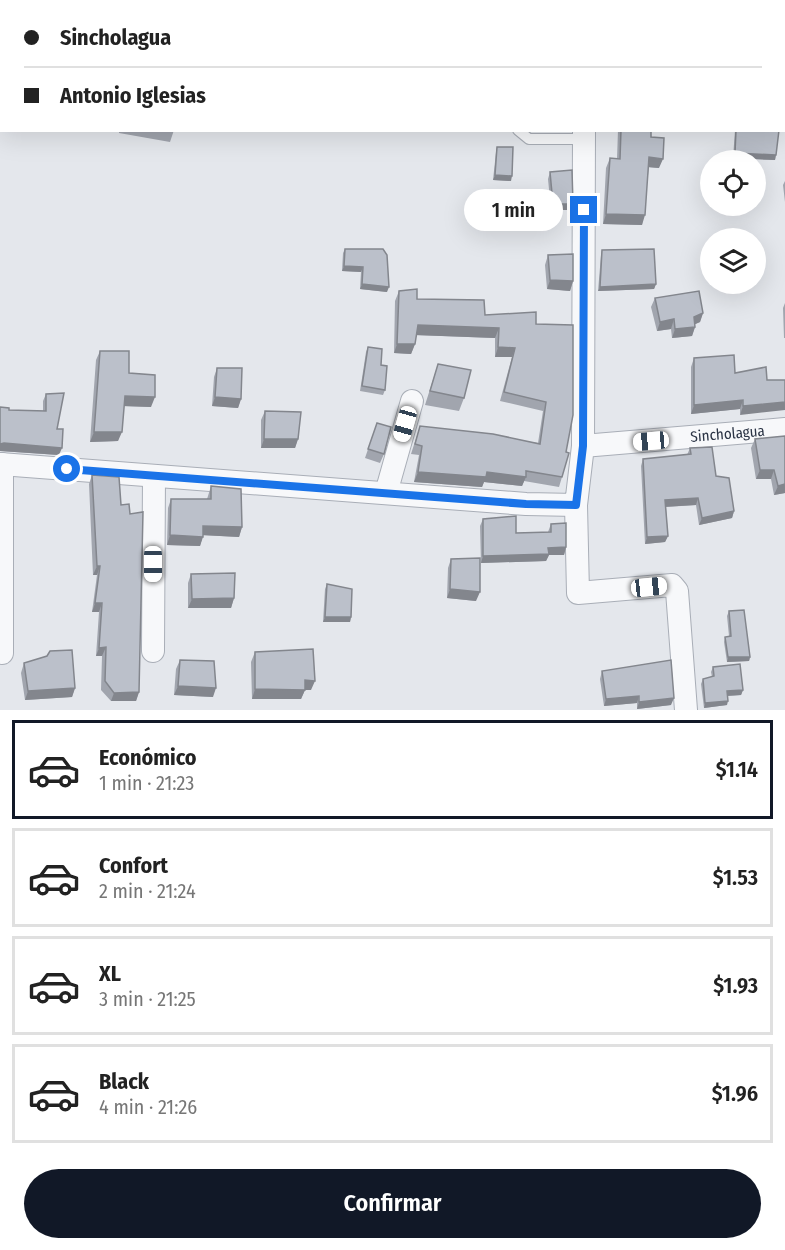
<!DOCTYPE html>
<html lang="es">
<head>
<meta charset="utf-8">
<style>
  :root { --surface:#fff; --page:#f6f6f6; --text:#222; --muted:#767676; --line:#e0e0e0; --accent:#111827 }
  body { margin:0; font-family:"Fira Sans Condensed",sans-serif; background:var(--page); color:var(--text); height:100vh; display:flex; flex-direction:column; font-size:22px; white-space:nowrap }
  * { box-sizing:border-box; margin:0 }
  p { font-size:20px; color:var(--muted) }
  .icon { flex:none; width:33px; height:33px; fill:none; stroke:currentColor; stroke-width:2; stroke-linecap:round; stroke-linejoin:round }
  .map { position:relative; height:710px; overflow:hidden }
  .side { display:flex; flex-direction:column; background:var(--surface); flex:1 }
  .side>* { flex:none }
  .top-card { position:absolute; left:0px; top:0px; width:786px; height:132px; box-shadow:0 6px 24px #0002; display:grid; align-content:center; height:132px; padding:0 24px; background:var(--surface) }
  .buttons { position:absolute; left:700px; top:150px; display:grid; gap:12px }
  .buttons a { display:grid; place-items:center; width:66px; height:66px; border-radius:50%; background:var(--surface); box-shadow:0 6px 24px #0002; font-size:30px }
  .end { position:absolute; width:27px; height:27px; margin:-14px; border:8px solid #1a73e8; background:#fff; box-shadow:0 0 0 3px #fff }
  .from { border-radius:50% }
  .bubble { position:absolute; height:42px; border-radius:21px; background:var(--surface); box-shadow:0 6px 24px #0002; font-size:20px; font-weight:600; line-height:42px; text-align:center }
  .car { position:absolute; width:18px; height:36px; margin:-18px -9px; border-radius:8px; box-shadow:0 0 4px 2px #0007; background:linear-gradient(#fff 24%,#345 0 40%,#fff 0 76%,#345 0 86%,#fff 0) }
  .top-card b { display:flex; align-items:center; gap:21px; height:57px; font-size:22px }
  .top-card b+b { border-top:2px solid var(--line) }
  .top-card i { width:15px; height:15px; background:var(--text) }
  ul { padding:10px 0 0; list-style:none }
  li { display:flex; align-items:center; gap:18px; height:99px; margin:0 12px 9px; padding:0 12px; border:3px solid var(--line); border-radius:0px }
  li div { flex:1 }
  li b { display:block; font-size:22px }
  li em { font-style:normal; font-weight:600 }
  li.active { border-color:var(--accent) }
  li>.icon { width:54px; height:54px; stroke-width:1.5 }
  .primary-button { display:flex; gap:12px; margin-top:auto; padding:12px 24px }
  .primary-button a { flex:1; height:69px; border-radius:36px; background:var(--accent); color:#fff; font-size:24px; font-weight:600; line-height:69px; text-align:center }
  .map>svg:first-child { display:block }
  .lines { fill:none; stroke-linecap:round; stroke-linejoin:round }
  .service-casing { stroke:#a9aeb7; stroke-width:12 }
  .minor-casing { stroke:#a9aeb7; stroke-width:24 }
  .service { stroke:#f7f8fa; stroke-width:10 }
  .minor { stroke:#f7f8fa; stroke-width:22 }
  .wall { fill:#a1a5ae }
  .shaded-wall { fill:#83868d }
  .building { fill:#bbc0ca; stroke:#83868d; stroke-width:1.5 }
  .route { stroke:#1a73e8; stroke-width:8 }
  .labels { text-anchor:middle; stroke-width:6; stroke-linejoin:round; paint-order:stroke }
  .street-label { font-size:15px; fill:#2b3445; stroke:#f4f6f9 }
</style>
</head>
<body>
<div class="map">
<svg width="785" height="710" viewBox="0 0 785 710">
  <rect width="100%" height="100%" fill="#e4e7ec"/>
  <g class="lines">
    <g class="service-casing">
      <path id="service" d="M518,130L529,139H584"/>
    </g>
    <g class="minor-casing">
      <g id="minor">
        <path d="M253,2V0"/>
        <path d="M589,2V0"/>
        <path d="M583,446L584,130"/>
        <path id="s1" d="M0,464L526,504L576,505L583,446L785,429"/>
        <path d="M2,464V653"/>
        <path d="M386,493L412,401"/>
        <path d="M576,505L578,593L672,585L677,591L686,710"/>
        <path d="M153,651L154,476"/>
      </g>
    </g>
    <use href="#service" class="service"/>
    <use href="#minor" class="minor"/>
  </g>
  <path class="wall" d="M119,130H174L170,142L119,133Z
    M618,130H651V137L659,168L649,167L642,225L603,224L606,168L610,158L617,159Z
    M735,130H779L775,160L733,158Z
    M497,147L511,181L493,180L496,152Z
    M550,172L573,204L570,210H551L548,179Z
    M785,181V202L783,185Z
    M345,249L387,292L360,289L361,272L342,271L343,253Z
    M602,250L656,284L654,289L598,291L601,255Z
    M548,255L573,281L570,291L547,289L545,265Z
    M399,291L417,299L485,315L536,324L566,452L562,477L559,487L524,481L522,486L484,482L482,487L414,482L419,455L411,454L420,426L538,443L543,411L500,401L512,357H495V338L416,335L415,344L411,354L394,353L395,301Z
    M655,298L703,313L700,322L695,324V327L692,336L672,338L671,329L657,331L651,307Z
    M785,303V338H784L783,308Z
    M368,347L385,390L383,395L360,391L366,352Z
    M100,351L129,373L151,407L124,406L118,441L90,442L96,360Z
    M694,358L735,373L766,367L740,415V409L691,414V367Z
    M438,364L464,398L459,411L425,405Z
    M217,368L241,399L238,408L212,406L214,377Z
    M46,394L57,429L59,455L0,451V407L9,410L43,411V401Z
    M265,411L298,439L295,448H261V420Z
    M377,423L384,454L380,463L365,458Z
    M785,436V493L774,495L771,479H756L751,448L755,439Z
    M690,448L734,511L732,518L699,525L696,505L666,507L668,536L665,542L645,544L641,466L643,459L687,455Z
    M92,475L121,505L139,692L136,701H111L101,690L102,656H96L99,612H92L97,575H93L89,484Z
    M211,486L242,527L239,537L203,535L200,546L167,545L168,508L171,499H207L208,496Z
    M483,519L516,533L548,532L551,524L566,547L564,555H549L546,561L481,563L480,526Z
    M451,559L476,601L447,598L448,568Z
    M191,574L234,598L231,608H188V583Z
    M327,584L351,617L350,622H323L325,589Z
    M729,611L750,657L749,661L727,662L724,642L725,637L729,636L727,616Z
    M255,652L311,690H305L301,699H252L251,662Z
    M47,656L75,688L72,697L25,700L21,673L24,663Z
    M180,660L213,697L174,695L176,669Z
    M713,667L743,690L741,695L727,696V705L704,708L701,684L703,679L712,677L711,672Z
    M602,671L671,705L637,709V703L604,706L600,679Z"/>
  <path class="shaded-wall" d="M735,153L776,155L775,160L733,158Z
    M649,157L663,159L659,168L646,167Z
    M495,175L512,176L511,181L493,180Z
    M553,204H573L570,210H551Z
    M606,214L645,215L642,225L603,224Z
    M344,266L363,267L361,272L342,271Z
    M550,280L573,281L570,291L547,289Z
    M362,284L389,287L387,292L360,289Z
    M656,284L654,289L598,291L600,287Z
    M703,313L700,322L691,326L694,317Z
    M674,319L671,329L657,331L660,322Z
    M418,325L499,328L495,338L414,335Z
    M695,327L692,336L672,338L675,329Z
    M397,344H415L411,354L394,353Z
    M498,347L515,348L512,357H495Z
    M125,396L155,397L151,407L122,406Z
    M215,397L241,399L238,408L212,406Z
    M743,400L740,409L691,414L694,405Z
    M785,402V410L740,415L743,406Z
    M94,432H122L118,441L90,442Z
    M264,439H298L295,448H261Z
    M4,443L62,448L59,455L0,451V444Z
    M760,470H774L771,479H756Z
    M418,472H487L526,477L522,486L484,482L482,487L414,482Z
    M785,484V493L774,495L778,486Z
    M698,498L696,505L662,507L665,500Z
    M734,511L732,518L699,525L702,518Z
    M203,526L242,527L239,537L200,535Z
    M170,535L203,537L200,546L167,545Z
    M668,536L665,542L645,544L647,537Z
    M566,547L564,555H549L546,561L481,563L483,556L548,548Z
    M97,566H100L97,575H93Z
    M450,589L480,592L476,601L447,598Z
    M234,598L231,608H188L192,599Z
    M95,603H102L99,612H92Z
    M325,617H351L350,622H323Z
    M106,647L102,656H96L99,648Z
    M728,657H750L749,661L727,662Z
    M305,680L315,681L311,690H305L301,699H252L255,689Z
    M178,686L216,688L213,697L174,695Z
    M75,688L72,697L25,700L28,691Z
    M743,690L741,695L725,696L727,691Z
    M139,692L136,701H111L114,693Z
    M639,696L637,703L604,706L606,699Z
    M674,698L671,705L637,709L639,702Z
    M728,701L727,705L704,708L705,703Z"/>
  <path class="building" d="M0,0H63L64,2H2V13H0Z
    M163,0H201V2H171Z
    M296,0H334L333,2H295Z
    M555,0H574V2H555Z
    M612,0H660V2H611Z
    M785,38V100H784Z
    M621,130H651V137L664,138L663,159L649,157L645,215L606,214L610,158L620,159Z
    M736,130H779L776,155L735,153Z
    M497,147H513L512,176L495,175Z
    M572,170L573,204H553L550,172Z
    M345,249H383L387,255L389,287L362,284L363,267L344,266Z
    M654,249L656,284L600,287L602,250Z
    M573,254V281L550,280L548,255Z
    M417,289V299L484,300L485,315L536,312V324L573,325V415L566,452L569,453L562,477L526,471V477L487,472L486,477L418,472L422,446L415,444L420,426L493,434L540,444L546,402L504,392L515,348L498,347L499,328L418,325L415,344H397L399,291Z
    M699,291L703,313L694,317L695,327L675,329L674,319L660,322L655,298Z
    M368,347L382,349L381,365L387,366L385,390L362,386Z
    M100,351H129V373L155,375V397L125,396L122,432H94Z
    M734,355L735,373L766,367L767,380H785V402L743,406V400L694,405V358Z
    M438,364L471,370L464,398L430,391Z
    M217,368H242L241,399L215,397Z
    M64,393L57,429H63L62,448L4,443L0,444V407L9,408V410L46,411V394Z
    M265,411L301,412L298,439H264Z
    M377,423L391,427L384,454L368,449Z
    M785,436V484L778,486L774,470H760L755,439Z
    M712,447L716,476L729,478L734,511L702,518L698,498L665,500L668,536L647,537L643,459L691,454L690,448Z
    M92,475L119,477L121,505L129,504L130,514L143,512L139,692L114,693L105,681L106,647L99,648L102,603H95L100,566H97Z
    M211,486L241,489L242,527L203,526V537L170,535L171,499H211Z
    M516,516V533L551,532V524L566,523V547L548,548L549,554L483,556V519Z
    M480,558V592L450,589L451,559Z
    M235,573L234,598L192,599L191,574Z
    M327,584L352,589L351,617H325Z
    M744,610L750,657H728L725,637L731,636L729,611Z
    M313,649L315,681L305,680V690L255,689V652Z
    M72,650L75,688L28,691L24,663L47,656L50,651Z
    M180,660L214,661L216,688L178,686Z
    M671,660L674,698L639,702V696L606,699L602,671Z
    M740,664L743,690L727,691L728,701L705,703L703,679L714,676L713,667Z"/>
  <g class="lines">
    <path class="route" d="M67,469L526,504L576,505L583,446L584,210"/>
  </g>
  <g class="labels">
    <g class="street-label">
      <text dy="5" stroke="none"><textPath href="#s1" startOffset="782">Sincholagua</textPath></text>
    </g>
  </g>
</svg>
<div class="buttons">
<a><svg class="icon" aria-label="locate" viewBox="0 0 24 24"><circle cx="12" cy="12" r="6"/><path d="M12 2v4M12 18v4M2 12h4M18 12h4"/></svg></a>
<a><svg class="icon" aria-label="layers" viewBox="0 0 24 24"><path d="M12 4l9 5-9 5-9-5zM3 14l9 5 9-5"/></svg></a>
</div>
<i class="end from" style="left:67px;top:469px"></i>
<i class="end" style="left:584px;top:210px"></i>
<div class="bubble" style="left:464px;top:189px;width:99px">1 min</div>
<i class="car" style="left:405px;top:424px;rotate:196deg"></i>
<i class="car" style="left:651px;top:441px;rotate:265deg"></i>
<i class="car" style="left:153px;top:564px;rotate:180deg"></i>
<i class="car" style="left:649px;top:587px;rotate:84deg"></i>
<div class="top-card">
<b><i class="from"></i>Sincholagua</b>
<b><i></i>Antonio Iglesias</b>
</div>
</div>
<section class="side">
<ul>
<li class="active"><svg class="icon" aria-label="car" viewBox="0 0 24 24"><path d="M5 17H2v-5l4-1 3-4h7l3 4 3 1v5h-3M9 17h6M6 11h13"/><circle cx="7" cy="17" r="2"/><circle cx="17" cy="17" r="2"/></svg><div><b>Económico</b><p>1 min · 21:23</p></div><em>$1.14</em></li>
<li><svg class="icon" aria-label="car" viewBox="0 0 24 24"><path d="M5 17H2v-5l4-1 3-4h7l3 4 3 1v5h-3M9 17h6M6 11h13"/><circle cx="7" cy="17" r="2"/><circle cx="17" cy="17" r="2"/></svg><div><b>Confort</b><p>2 min · 21:24</p></div><em>$1.53</em></li>
<li><svg class="icon" aria-label="car" viewBox="0 0 24 24"><path d="M5 17H2v-5l4-1 3-4h7l3 4 3 1v5h-3M9 17h6M6 11h13"/><circle cx="7" cy="17" r="2"/><circle cx="17" cy="17" r="2"/></svg><div><b>XL</b><p>3 min · 21:25</p></div><em>$1.93</em></li>
<li><svg class="icon" aria-label="car" viewBox="0 0 24 24"><path d="M5 17H2v-5l4-1 3-4h7l3 4 3 1v5h-3M9 17h6M6 11h13"/><circle cx="7" cy="17" r="2"/><circle cx="17" cy="17" r="2"/></svg><div><b>Black</b><p>4 min · 21:26</p></div><em>$1.96</em></li>
</ul>
<div class="primary-button"><a>Confirmar</a></div>
</section>
</body>
</html>
